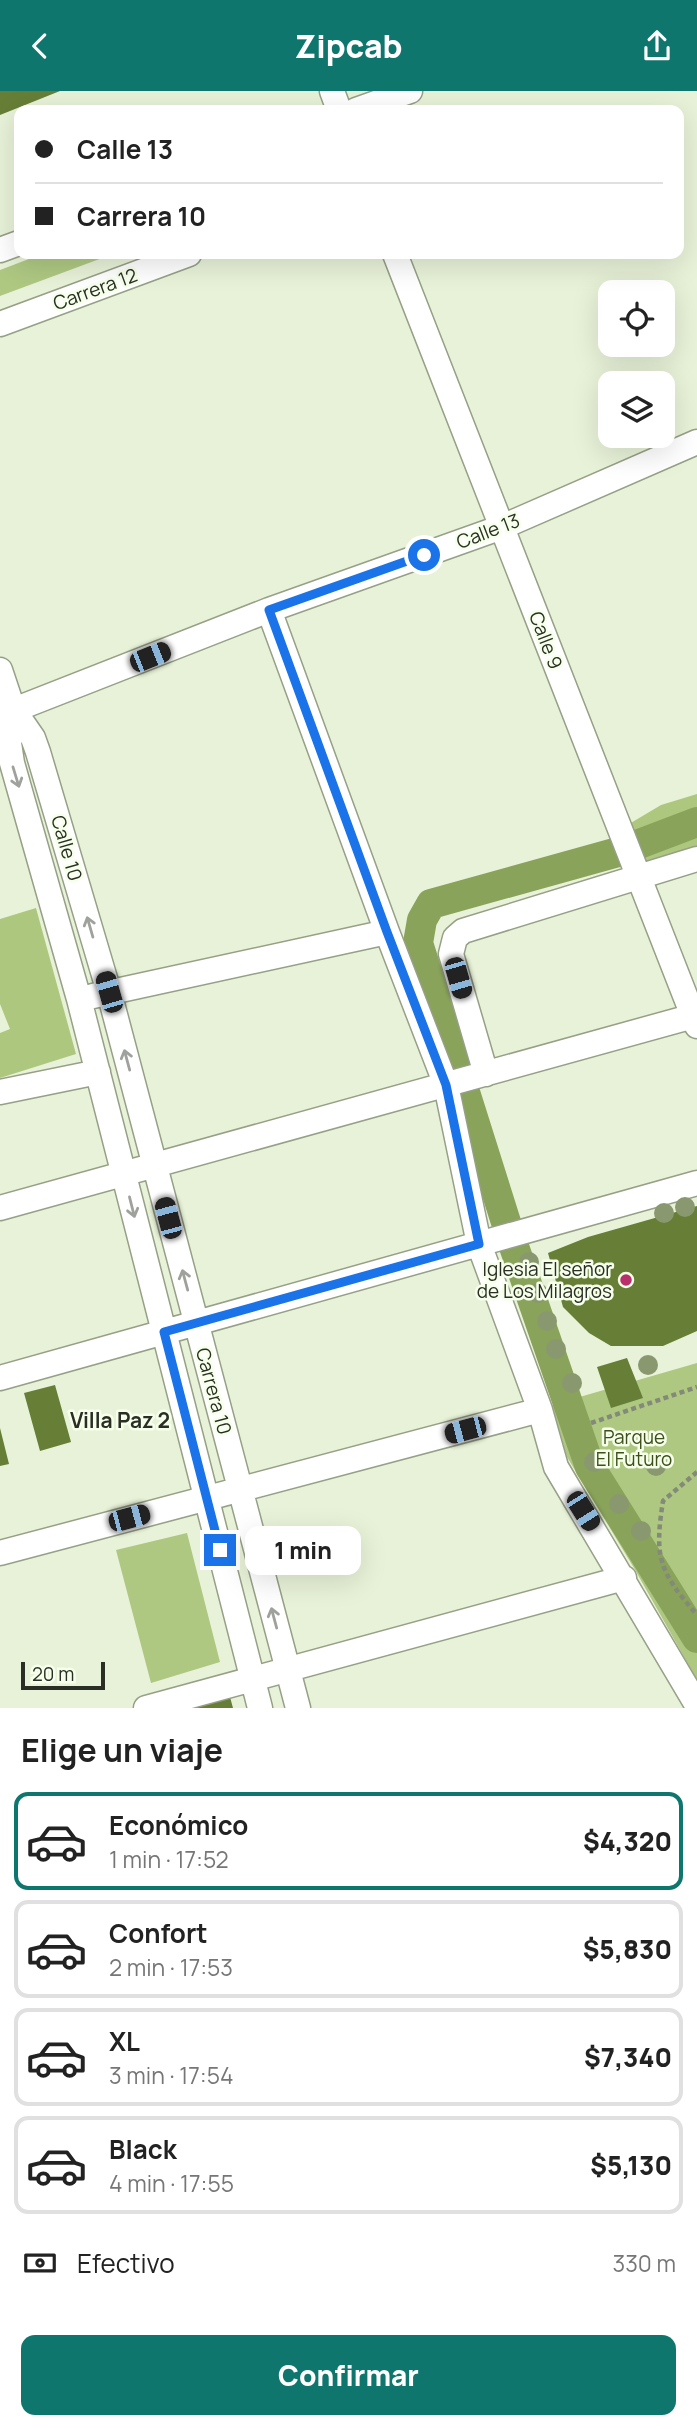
<!DOCTYPE html>
<html lang="es">
<head>
<meta charset="utf-8">
<style>
  :root { --surface:#fff; --page:#f6f6f6; --text:#222; --muted:#767676; --line:#e0e0e0; --accent:#0f766e }
  body { margin:0; font-family:Manrope,sans-serif; background:var(--page); color:var(--text); height:100vh; display:flex; flex-direction:column; font-size:26px; white-space:nowrap }
  * { box-sizing:border-box; margin:0 }
  p { font-size:23px; color:var(--muted) }
  .icon { flex:none; width:38px; height:38px; fill:none; stroke:currentColor; stroke-width:2; stroke-linecap:round; stroke-linejoin:round }
  .map { position:relative; height:1617px; overflow:hidden }
  .sheet { display:flex; flex-direction:column; background:var(--surface); flex:1 }
  .sheet>* { flex:none }
  .banner { position:absolute; left:14px; top:14px; width:670px; height:154px; border-radius:14px; box-shadow:0 7px 28px #0002; display:grid; align-content:center; height:154px; padding:0 21px; background:var(--surface) }
  .tools { position:absolute; left:598px; top:189px; display:grid; gap:14px }
  .tools a { display:grid; place-items:center; width:77px; height:77px; border-radius:14px; background:var(--surface); box-shadow:0 7px 28px #0002; font-size:35px }
  .scale { position:absolute; left:21px; bottom:18px; width:84px; box-sizing:border-box; padding-left:7px; border:4px solid #2a2e24; border-top:0; font-size:19px; line-height:24px; white-space:nowrap; color:#2a2e24; -webkit-text-stroke:5px #f6ffea; paint-order:stroke }
  .end { position:absolute; width:32px; height:32px; margin:-16px; border:9px solid #1a73e8; background:#fff; box-shadow:0 0 0 4px #fff }
  .from { border-radius:50% }
  .bubble { position:absolute; height:49px; border-radius:14px; background:var(--surface); box-shadow:0 7px 28px #0002; font-size:23px; font-weight:800; line-height:49px; text-align:center }
  .car { position:absolute; width:21px; height:42px; margin:-21px -10px; border-radius:9px; box-shadow:0 0 5px 2px #0007; background:linear-gradient(#222 24%,#8ab4d8 0 40%,#222 0 76%,#8ab4d8 0 86%,#222 0) }
  .banner b { display:flex; align-items:center; gap:24px; height:66px; font-size:26px }
  .banner b+b { border-top:2px solid var(--line) }
  .banner i { width:18px; height:18px; background:var(--text) }
  ul { padding:0; list-style:none }
  li { display:flex; align-items:center; gap:21px; height:98px; margin:0 14px 10px; padding:0 7px; border:4px solid var(--line); border-radius:14px }
  li div { flex:1 }
  li b { display:block; font-size:26px }
  li em { font-style:normal; font-weight:800 }
  li.on { border-color:var(--accent) }
  li>.icon { width:63px; height:63px; stroke-width:1.5 }
  h2 { padding:0 21px; font-size:32px; line-height:84px }
  .pay { display:flex; align-items:center; gap:18px; height:77px; padding:0 21px; font-size:26px }
  .pay p { margin-inline-start:auto }
  .action { display:flex; gap:14px; margin-top:auto; padding:14px 21px }
  .action a { flex:1; height:80px; border-radius:14px; background:var(--accent); color:#fff; font-size:28px; font-weight:800; line-height:80px; text-align:center }
  header { display:flex; justify-content:space-between; align-items:center; height:91px; padding:0 21px; background:var(--accent); color:#fff; font-size:32px; font-weight:800 }
  .map>svg:first-child { display:block }
  .green { fill:#aec882 }
  .forest { fill:#adc87e }
  .lines { fill:none; stroke-linecap:round; stroke-linejoin:round }
  .canal { stroke:#89a35a; stroke-width:30 }
  .building { fill:#667e36 }
  .street-casing { stroke:#96a087; stroke-width:27 }
  .path { stroke:#838a78; stroke-width:4.5; stroke-dasharray:5 3.5; stroke-linecap:butt }
  .street { stroke:#fff; stroke-width:24 }
  .tree { fill:#8a9870 }
  .oneway { stroke:#9fa19c }
  .route { stroke:#1a73e8; stroke-width:9 }
  .poi-dot { fill:#b92f6b; stroke:#f6ffea; stroke-width:2.5 }
  .labels { text-anchor:middle; stroke-width:5; stroke-linejoin:round; paint-order:stroke }
  .street-label { font-size:19px; fill:#2a2e24; stroke:#f6ffea }
  .poi-label { font-size:19px; fill:#2a2e24; stroke:#f6ffea; text-anchor:end }
  .park-label { font-size:19px; fill:#3e4f1b; stroke:#f6ffea }
  .neighbourhood-label { font-size:21px; font-weight:bold; fill:#2a2e24; stroke:#f6ffea }
</style>
</head>
<body>
<header><svg class="icon" aria-label="back" viewBox="0 0 24 24"><path d="M15 5l-7 7 7 7"/></svg>Zipcab<svg class="icon" aria-label="share" viewBox="0 0 24 24"><path d="M12 15V3M7 8l5-5 5 5M5 13v7h14v-7"/></svg></header>
<div class="map">
<svg width="697" height="1617" viewBox="0 0 697 1617">
  <rect width="100%" height="100%" fill="#e8f2d8"/>
  <path class="green" d="M42,163H113L0,205V179Z
    M697,1272V1589L634,1477L567,1366L552,1314Z
    M187,1442L220,1571L151,1592L116,1459Z"/>
  <path class="forest" d="M697,703V757L633,775L619,739L661,714Z
    M36,817L76,963L0,987V942L10,938L0,913V828Z"/>
  <g class="lines">
    <path class="canal" d="M697,731L618,761L431,813L422,829L418,852L510,1144L590,1376L697,1547"/>
  </g>
  <path class="building" d="M0,0H60L0,24Z
    M697,1115V1240L663,1255H611L589,1242L563,1216L548,1162L588,1146Z
    M627,1267L643,1307L611,1317L597,1276Z
    M55,1294L71,1351L40,1360L24,1302Z
    M0,1337L9,1373L0,1375Z
    M230,1606L233,1617H192Z"/>
  <g class="lines">
    <g class="street-casing">
      <path id="street" d="M332,0L339,19
        M356,19L410,0
        M0,159L19,152
        M395,163L697,935
        M0,233L189,163
        M269,519L387,841L446,994L479,1153L540,1319L556,1376L697,1614
        M0,579L13,618L33,647L38,661L109,901L298,1617
        M13,618L9,652L12,672L79,908L260,1617
        M1,624L269,519L502,436L697,351
        M93,905L387,841
        M486,983L451,863L455,847L463,840L697,768
        M0,1001L98,981
        M0,1117L697,924
        M0,1287L697,1092
        M0,1462L540,1319
        M146,1617L624,1487"/>
    </g>
    <path class="path" d="M591,1332L697,1296
      M697,1381L663,1410C654,1467 659,1480 697,1524"/>
    <use href="#street" class="street"/>
  </g>
  <g class="tree">
    <circle cx="685" cy="1116" r="10"/>
    <circle cx="664" cy="1122" r="10"/>
    <circle cx="529" cy="1171" r="10"/>
    <circle cx="538" cy="1202" r="10"/>
    <circle cx="547" cy="1230" r="10"/>
    <circle cx="556" cy="1258" r="10"/>
    <circle cx="648" cy="1274" r="10"/>
    <circle cx="572" cy="1292" r="10"/>
    <circle cx="594" cy="1371" r="10"/>
    <circle cx="656" cy="1375" r="10"/>
    <circle cx="619" cy="1413" r="10"/>
    <circle cx="641" cy="1440" r="10"/>
  </g>
  <defs><path id="oneway-shaft" d="M-6 0H5M1.5-3L5.5 0L1.5 3" fill="none" stroke-width="1.6" stroke-linecap="round" stroke-linejoin="round" transform="scale(1.75)"/></defs>
  <g class="oneway">
    <use href="#oneway-shaft" transform="translate(16 686) rotate(73)"/>
    <use href="#oneway-shaft" transform="translate(90 836) rotate(-106)"/>
    <use href="#oneway-shaft" transform="translate(127 969) rotate(-105)"/>
    <use href="#oneway-shaft" transform="translate(132 1116) rotate(76)"/>
    <use href="#oneway-shaft" transform="translate(185 1189) rotate(-105)"/>
    <use href="#oneway-shaft" transform="translate(274 1527) rotate(-105)"/>
  </g>
  <g class="lines">
    <path class="route" d="M220,1459L164,1241L479,1153L446,994L387,841L269,519L424,464"/>
  </g>
  <circle class="poi-dot" cx="626" cy="1189" r="7"/>
  <g class="labels">
    <g class="street-label">
      <text transform="translate(95 198) rotate(-20)" y="7">Carrera 12</text>
      <text transform="translate(488 440) rotate(-21)" y="7">Calle 13</text>
      <text transform="translate(546 549) rotate(69)" y="7">Calle 9</text>
      <text transform="translate(67 757) rotate(74)" y="7">Calle 10</text>
      <text transform="translate(214 1300) rotate(75)" y="7">Carrera 10</text>
    </g>
    <g class="poi-label">
      <text x="612" y="1185">Iglesia El señor<tspan x="612" dy="22">de Los Milagros</tspan></text>
    </g>
    <g class="park-label">
      <text x="634" y="1353">Parque<tspan x="634" dy="22">El Futuro</tspan></text>
    </g>
    <g class="neighbourhood-label">
      <text x="120" y="1337">Villa Paz 2</text>
    </g>
  </g>
</svg>
<div class="tools">
<a><svg class="icon" aria-label="locate" viewBox="0 0 24 24"><circle cx="12" cy="12" r="6"/><path d="M12 2v4M12 18v4M2 12h4M18 12h4"/></svg></a>
<a><svg class="icon" aria-label="layers" viewBox="0 0 24 24"><path d="M12 4l9 5-9 5-9-5zM3 14l9 5 9-5"/></svg></a>
</div>
<div class="scale">20 m</div>
<i class="end from" style="left:424px;top:464px"></i>
<i class="end" style="left:220px;top:1459px"></i>
<div class="bubble" style="left:245px;top:1435px;width:116px">1 min</div>
<i class="car" style="left:150px;top:566px;rotate:68deg"></i>
<i class="car" style="left:458px;top:887px;rotate:164deg"></i>
<i class="car" style="left:109px;top:901px;rotate:344deg"></i>
<i class="car" style="left:168px;top:1127px;rotate:345deg"></i>
<i class="car" style="left:465px;top:1339px;rotate:255deg"></i>
<i class="car" style="left:583px;top:1420px;rotate:148deg"></i>
<i class="car" style="left:129px;top:1427px;rotate:75deg"></i>
<div class="banner">
<b><i class="from"></i>Calle 13</b>
<b><i></i>Carrera 10</b>
</div>
</div>
<section class="sheet">
<h2>Elige un viaje</h2>
<ul>
<li class="on"><svg class="icon" aria-label="car" viewBox="0 0 24 24"><path d="M5 17H2v-5l4-1 3-4h7l3 4 3 1v5h-3M9 17h6M6 11h13"/><circle cx="7" cy="17" r="2"/><circle cx="17" cy="17" r="2"/></svg><div><b>Económico</b><p>1 min · 17:52</p></div><em>$4,320</em></li>
<li><svg class="icon" aria-label="car" viewBox="0 0 24 24"><path d="M5 17H2v-5l4-1 3-4h7l3 4 3 1v5h-3M9 17h6M6 11h13"/><circle cx="7" cy="17" r="2"/><circle cx="17" cy="17" r="2"/></svg><div><b>Confort</b><p>2 min · 17:53</p></div><em>$5,830</em></li>
<li><svg class="icon" aria-label="car" viewBox="0 0 24 24"><path d="M5 17H2v-5l4-1 3-4h7l3 4 3 1v5h-3M9 17h6M6 11h13"/><circle cx="7" cy="17" r="2"/><circle cx="17" cy="17" r="2"/></svg><div><b>XL</b><p>3 min · 17:54</p></div><em>$7,340</em></li>
<li><svg class="icon" aria-label="car" viewBox="0 0 24 24"><path d="M5 17H2v-5l4-1 3-4h7l3 4 3 1v5h-3M9 17h6M6 11h13"/><circle cx="7" cy="17" r="2"/><circle cx="17" cy="17" r="2"/></svg><div><b>Black</b><p>4 min · 17:55</p></div><em>$5,130</em></li>
</ul>
<div class="pay"><svg class="icon" aria-label="cash" viewBox="0 0 24 24"><path d="M3 7h18v10H3z"/><circle cx="12" cy="12" r="2"/></svg>Efectivo<p>330 m</p></div>
<div class="action"><a>Confirmar</a></div>
</section>
</body>
</html>
